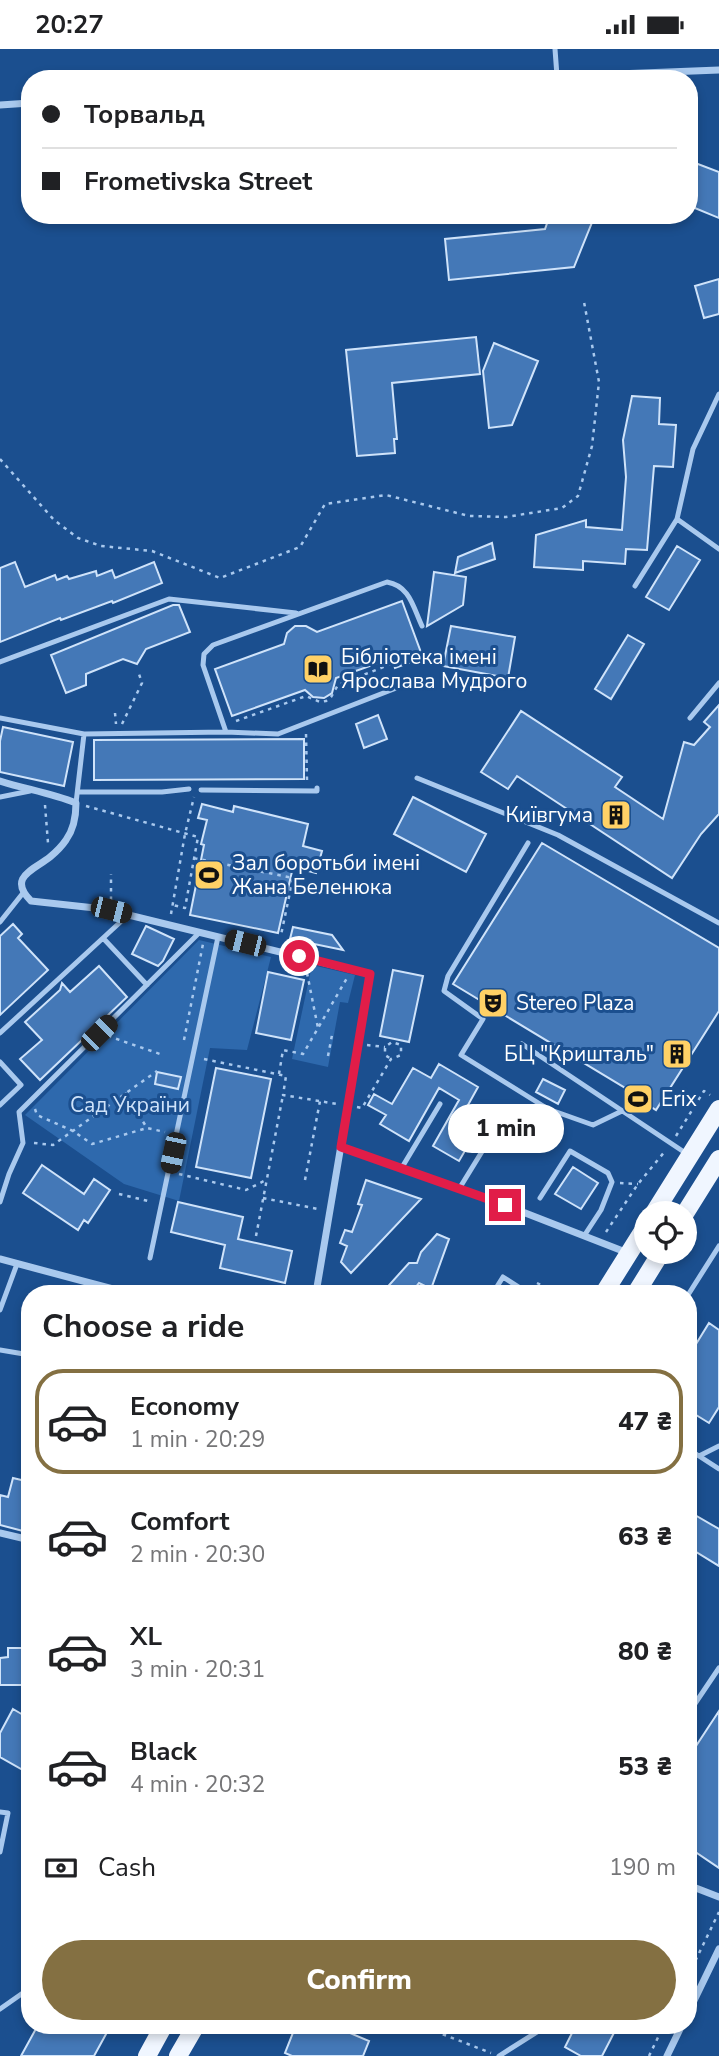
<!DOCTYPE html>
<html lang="en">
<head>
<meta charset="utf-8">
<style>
  :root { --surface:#fff; --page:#f2f2f2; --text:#202124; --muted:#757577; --line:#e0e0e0; --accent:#847042 }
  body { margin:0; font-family:"Nunito Sans",sans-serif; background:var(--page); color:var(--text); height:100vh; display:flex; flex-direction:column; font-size:26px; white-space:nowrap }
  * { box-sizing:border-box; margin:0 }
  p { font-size:23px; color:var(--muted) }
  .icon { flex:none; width:38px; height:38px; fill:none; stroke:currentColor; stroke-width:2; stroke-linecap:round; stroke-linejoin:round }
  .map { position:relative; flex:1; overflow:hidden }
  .sheet { position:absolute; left:21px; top:1236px; width:676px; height:749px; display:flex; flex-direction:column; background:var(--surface); border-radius:28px; box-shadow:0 4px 10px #0003 }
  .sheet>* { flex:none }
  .guide { position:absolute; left:21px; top:21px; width:677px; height:154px; border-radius:28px; box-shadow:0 4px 10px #0003; display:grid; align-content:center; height:154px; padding:0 21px; background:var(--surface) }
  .tools { position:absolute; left:634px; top:1152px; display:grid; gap:14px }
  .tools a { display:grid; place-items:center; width:63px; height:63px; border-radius:50%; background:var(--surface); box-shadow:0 4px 10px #0003; font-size:35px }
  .end { position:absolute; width:32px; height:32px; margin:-16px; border:9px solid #e11d48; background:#fff; box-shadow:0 0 0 4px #fff }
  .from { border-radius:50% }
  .bubble { position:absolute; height:49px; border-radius:24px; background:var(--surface); box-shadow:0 4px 10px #0003; font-size:23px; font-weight:800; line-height:49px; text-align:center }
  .car { position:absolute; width:21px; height:42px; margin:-21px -10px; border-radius:9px; box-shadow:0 0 5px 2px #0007; background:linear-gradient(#222 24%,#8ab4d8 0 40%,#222 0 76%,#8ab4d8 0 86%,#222 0) }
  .guide b { display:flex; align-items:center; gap:24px; height:66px; font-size:26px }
  .guide b+b { border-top:2px solid var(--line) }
  .guide i { width:18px; height:18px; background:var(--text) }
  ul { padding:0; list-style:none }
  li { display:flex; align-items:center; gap:21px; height:105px; margin:0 14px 10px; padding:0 7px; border:4px solid transparent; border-radius:28px }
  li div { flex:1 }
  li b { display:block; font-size:26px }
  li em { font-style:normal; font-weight:800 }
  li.on { border-color:var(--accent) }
  li>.icon { width:63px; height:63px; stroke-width:1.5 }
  h2 { padding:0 21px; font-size:32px; line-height:84px }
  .pay { display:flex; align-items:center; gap:18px; height:77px; padding:0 21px; font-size:26px }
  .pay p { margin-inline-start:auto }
  .cta { display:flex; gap:14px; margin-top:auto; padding:14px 21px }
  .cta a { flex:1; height:80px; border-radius:42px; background:var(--accent); color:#fff; font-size:28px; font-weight:800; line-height:80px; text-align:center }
  .status { display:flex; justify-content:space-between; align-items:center; height:49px; padding:0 35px; background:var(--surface); direction:ltr }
  .status svg { height:19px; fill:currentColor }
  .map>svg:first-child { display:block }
  .green { fill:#2e69ad }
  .building { fill:#4478b7; stroke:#cfe3fa; stroke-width:2 }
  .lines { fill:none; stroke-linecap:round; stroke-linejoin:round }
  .path { stroke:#a9c9ee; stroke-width:2.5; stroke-dasharray:3.5 5; stroke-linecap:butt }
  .service { stroke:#a9c9ee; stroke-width:5 }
  .minor { stroke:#a9c9ee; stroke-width:7 }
  .primary { stroke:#f0f6ff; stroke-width:18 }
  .route { stroke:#e11d48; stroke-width:9 }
  .labels { text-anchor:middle; stroke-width:6; stroke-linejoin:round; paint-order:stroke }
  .poi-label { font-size:21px; fill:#fff; stroke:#1b4f8f; text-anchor:start }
  .park-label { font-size:21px; fill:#cfe3fa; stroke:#1b4f8f }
</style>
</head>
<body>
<div class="status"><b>20:27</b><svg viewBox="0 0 49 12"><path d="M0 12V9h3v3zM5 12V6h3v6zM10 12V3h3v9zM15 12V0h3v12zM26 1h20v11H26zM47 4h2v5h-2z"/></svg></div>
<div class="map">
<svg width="719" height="2007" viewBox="0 0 719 2007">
  <rect width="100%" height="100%" fill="#1b4f8f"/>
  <path class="green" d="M199,891L271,908L247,1001L210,999L179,1152L124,1135L25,1066Z
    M312,916L355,926L348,954L340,953L328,1018L292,1010Z"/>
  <path class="building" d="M690,112L719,123V169L690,157Z
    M550,166H595L574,218L449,231L445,190L545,180Z
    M719,230V265L704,269L695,237Z
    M476,288L480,325L392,334L397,390H394L395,404L357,407L346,301Z
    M494,294L538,312L512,376L489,379L483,322Z
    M632,347L660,349L659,375L676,376L673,418L654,417L647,501L626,500L625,515L583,512V521L534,518L536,486L586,471V478L622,481L626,428L623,391Z
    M492,494L495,510L455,524L458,508Z
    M677,497L700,511L669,561L646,548Z
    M15,513L25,538L55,526L57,531L67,527L69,530L96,522L97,527L112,521L115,529L154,513L162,534L113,554L112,552L61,571L60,569L0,593V519Z
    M434,523L466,528L463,556L427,577Z
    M402,552L423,609L395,619L392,609L336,629L332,644L324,649L313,648L305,641L232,667L215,620L284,595L287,584L295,577H306L317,583Z
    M173,556H179L190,583L146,600L137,615L123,610L86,625V636L66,644L51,606Z
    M451,577L515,588L508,629L443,617Z
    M628,586L644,595L611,650L595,640Z
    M719,656V765L701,785L672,829L517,727L508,740L481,723L521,662L622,728L615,738L663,770L684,693L694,696L710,678L704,673Z
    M378,666L387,690L364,699L356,675Z
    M3,678L73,693L64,737L0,723V692Z
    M304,690V730L94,731V691Z
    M413,748L486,785L466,823L394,785Z
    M202,755L233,763L234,757L308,775L303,797L322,802L316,824L293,818L278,884L190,866L204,796L201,795L207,771L198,769Z
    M542,794L719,899V962L656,1061L634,1047L635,1045L453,935Z
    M13,875L22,885L18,889L48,921L0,966V887Z
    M146,877L174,890L163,912L158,917L132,905Z
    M293,878L332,886L343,901L290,890Z
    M99,917L127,948L40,1031L20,1010L42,991L25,973L60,941L62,934L70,943Z
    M393,921L423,927L409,993L380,987Z
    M268,923L304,931L291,991L256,984Z
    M439,1015L478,1038L468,1056L486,1066L459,1112L433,1097L459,1051L439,1039L409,1092L380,1075L386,1066L368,1056L374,1045L392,1055L413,1019L431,1029Z
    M216,1019L271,1030L251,1129L196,1118Z
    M157,1023L181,1028L178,1040L155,1035Z
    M543,1030L565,1041L558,1055L536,1043Z
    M42,1116L84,1145L94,1130L110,1141L88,1174L84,1171L78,1181L23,1144Z
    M573,1118L598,1134L581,1160L555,1145Z
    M366,1131L421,1150L351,1224L341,1213L347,1197L340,1194L345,1181L352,1183L362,1156L358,1155Z
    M178,1153L243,1168L238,1190L292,1202L285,1234L220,1219L225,1196L171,1183Z
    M437,1185L449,1190L431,1240L419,1234L411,1244H382L409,1214H417L421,1203Z
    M709,1274L719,1281V1358L709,1374L688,1361V1308Z
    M13,1429L30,1433V1454L23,1482L0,1476V1446L8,1448Z
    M688,1462L719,1480V1517L688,1498Z
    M8,1599H30V1636H0V1609L8,1608Z
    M13,1660L30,1670V1725L0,1708V1684Z
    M719,1662V1819L688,1798V1700L692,1703Z
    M38,1976H111L94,2007H21Z
    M296,1976H331L369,1992L363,2007H292L285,2004Z
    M576,1976H618L602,2007H581L565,1998Z"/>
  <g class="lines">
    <path class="path" d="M0,410L54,471L78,489L101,497L152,502L220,529L300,498L325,455L386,446L469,467L506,468L562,459L578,447L592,397L599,333L584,253
      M115,664L116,675
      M236,672L306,647L320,653L326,652L331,648L338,636L391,615
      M122,675L142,634L138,622
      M306,685L307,731
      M45,756L48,794
      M86,757L198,788L185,859L173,856
      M194,809L293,829L281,886
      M111,851V825
      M171,865L185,785L194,748
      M307,924L318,979
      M108,987L160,1005
      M184,991L203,895
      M367,996L385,998
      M328,1007L332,986
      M204,1010L286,1027L283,1046L337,1055
      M279,1025L283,1001L303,1005L347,929
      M125,1044L147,1079L165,1083
      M357,1058L362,1059L391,1010L401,1006V996L392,993L385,998V1006L391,1010
      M35,1060L37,1066L73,1082L92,1095L147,1079
      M676,1087L704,1042L710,1046
      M34,1094L53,1096L157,1022
      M179,1125L246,1141L266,1131
      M305,1131L320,1052
      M620,1134L638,1135
      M119,1145L152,1153
      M263,1149L318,1160
      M606,1183L638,1135L666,1101
      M256,1187L283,1046
      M537,1234L557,1244
      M688,1927L719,1863
      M419,1976L491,2004
      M649,2007L664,1976"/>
    <path class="service" d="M555,0L557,27
      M677,470L719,500
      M635,537L677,470L693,400L719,345
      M0,613L169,550L296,564
      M0,669L84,685
      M690,669L719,634
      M226,683L203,616L204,605L213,596L387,533C410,537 413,558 422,577
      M417,729L558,786L719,874
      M201,741L317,742V739
      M78,743H162L189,740
      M0,748L30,742
      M76,754L84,685L226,683L278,685L404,636
      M528,794L448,927L444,942L483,970L461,1006L548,1060L593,1076L622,1062
      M0,873L23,844
      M103,889L147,936
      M0,984L128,866
      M522,995L687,1105
      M0,1013L21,1036L0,1056
      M401,1120L440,1055
      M459,1140L494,1083
      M540,1149L570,1102L608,1124L612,1133L601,1161L584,1187
      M0,1153L9,1125L23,1094L19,1063L200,883
      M150,1209L218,888
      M493,1244L503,1228L528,1244
      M688,1246L719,1197
      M0,1261L17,1215
      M0,1301L30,1306
      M688,1400L699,1407L719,1397
      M699,1407L719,1420
      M688,1546L692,1553L688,1566
      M688,1665L719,1619
      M0,1763L8,1764L0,1803
      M0,1960L30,1939
      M499,2007L548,1976"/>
    <path class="minor" d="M492,30L719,21
      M0,56L30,54
      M0,732C25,740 51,744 76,754C76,768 74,780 66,791C62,797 56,803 50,808C34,821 7,828 31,852L104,860L370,925L316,1244
      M341,1098L505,1156
      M515,1160L628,1204
      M0,1210L128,1244
      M0,1484L30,1491
      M688,1836L719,1848
      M688,1964L719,1900
      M667,2007L682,1976"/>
    <path class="primary" d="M654,1164L719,1060
      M684,1166L719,1110
      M604,1244L646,1177
      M636,1244L662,1202
      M147,2007L164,1976
      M178,2007L196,1976"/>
  </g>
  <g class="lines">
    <path class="route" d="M299,907L370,925L341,1098L505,1156"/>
  </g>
  <defs>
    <g id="library-square" transform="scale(1.575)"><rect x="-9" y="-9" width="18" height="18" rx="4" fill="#ffd166" stroke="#1b4f8f"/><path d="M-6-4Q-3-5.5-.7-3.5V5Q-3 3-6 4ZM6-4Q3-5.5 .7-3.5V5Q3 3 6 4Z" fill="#111"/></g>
    <g id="building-square" transform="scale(1.575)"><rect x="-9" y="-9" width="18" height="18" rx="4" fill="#ffd166" stroke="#1b4f8f"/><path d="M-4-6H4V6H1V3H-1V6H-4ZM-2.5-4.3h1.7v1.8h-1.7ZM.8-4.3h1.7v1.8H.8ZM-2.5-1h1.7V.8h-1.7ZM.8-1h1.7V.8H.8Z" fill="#111"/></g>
    <g id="stadium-square" transform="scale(1.575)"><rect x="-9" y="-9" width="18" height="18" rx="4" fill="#ffd166" stroke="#1b4f8f"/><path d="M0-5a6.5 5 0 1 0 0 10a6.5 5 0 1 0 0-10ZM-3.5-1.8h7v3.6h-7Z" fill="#111"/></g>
    <g id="theatre-square" transform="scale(1.575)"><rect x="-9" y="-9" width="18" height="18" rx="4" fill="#ffd166" stroke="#1b4f8f"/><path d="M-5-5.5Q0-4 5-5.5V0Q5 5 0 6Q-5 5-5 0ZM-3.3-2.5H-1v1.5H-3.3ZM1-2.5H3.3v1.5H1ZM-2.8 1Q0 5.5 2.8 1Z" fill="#111"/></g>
  </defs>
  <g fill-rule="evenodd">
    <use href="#library-square" x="318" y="620"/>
    <use href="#building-square" x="616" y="766"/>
    <use href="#stadium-square" x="209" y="826"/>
    <use href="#theatre-square" x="493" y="954"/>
    <use href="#building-square" x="677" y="1005"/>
    <use href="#stadium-square" x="638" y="1050"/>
  </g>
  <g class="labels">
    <g class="poi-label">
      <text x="341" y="615">Бібліотека імені<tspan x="341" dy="24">Ярослава Мудрого</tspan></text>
      <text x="593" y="773" text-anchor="end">Київгума</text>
      <text x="232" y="821">Зал боротьби імені<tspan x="232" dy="24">Жана Беленюка</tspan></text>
      <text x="516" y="961">Stereo Plaza</text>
      <text x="654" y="1012" text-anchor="end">БЦ "Кришталь"</text>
      <text x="661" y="1057">Erix</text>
    </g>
    <g class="park-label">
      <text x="130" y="1063">Сад України</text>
    </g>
  </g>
</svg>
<div class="tools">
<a><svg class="icon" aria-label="locate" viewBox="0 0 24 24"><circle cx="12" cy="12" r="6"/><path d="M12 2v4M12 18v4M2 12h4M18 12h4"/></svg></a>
</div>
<i class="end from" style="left:299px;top:907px"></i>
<i class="end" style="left:505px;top:1156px"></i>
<div class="bubble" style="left:448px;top:1055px;width:116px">1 min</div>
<i class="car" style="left:111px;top:861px;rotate:104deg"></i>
<i class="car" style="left:245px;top:894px;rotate:284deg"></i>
<i class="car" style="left:99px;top:984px;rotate:45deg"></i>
<i class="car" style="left:173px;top:1104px;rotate:192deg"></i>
<div class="guide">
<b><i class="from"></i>Торвальд</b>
<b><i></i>Frometivska Street</b>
</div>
<section class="sheet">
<h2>Choose a ride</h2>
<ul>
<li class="on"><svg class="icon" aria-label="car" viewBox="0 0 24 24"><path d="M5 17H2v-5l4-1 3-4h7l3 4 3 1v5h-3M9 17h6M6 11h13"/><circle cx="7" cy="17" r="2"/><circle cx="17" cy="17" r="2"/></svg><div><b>Economy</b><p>1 min · 20:29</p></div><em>47 ₴</em></li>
<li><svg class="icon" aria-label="car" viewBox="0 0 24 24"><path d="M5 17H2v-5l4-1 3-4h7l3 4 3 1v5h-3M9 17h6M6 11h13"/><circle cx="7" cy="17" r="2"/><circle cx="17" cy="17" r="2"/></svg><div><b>Comfort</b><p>2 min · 20:30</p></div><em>63 ₴</em></li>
<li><svg class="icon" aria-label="car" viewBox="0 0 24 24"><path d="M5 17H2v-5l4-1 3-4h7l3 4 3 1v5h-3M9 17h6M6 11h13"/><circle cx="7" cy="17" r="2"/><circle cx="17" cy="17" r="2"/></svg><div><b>XL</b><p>3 min · 20:31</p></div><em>80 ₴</em></li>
<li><svg class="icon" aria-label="car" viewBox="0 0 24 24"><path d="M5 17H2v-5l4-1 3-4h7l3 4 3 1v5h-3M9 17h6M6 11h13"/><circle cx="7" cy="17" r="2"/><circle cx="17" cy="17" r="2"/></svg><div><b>Black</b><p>4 min · 20:32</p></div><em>53 ₴</em></li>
</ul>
<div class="pay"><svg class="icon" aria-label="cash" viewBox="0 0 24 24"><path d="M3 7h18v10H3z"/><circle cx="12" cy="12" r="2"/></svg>Cash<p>190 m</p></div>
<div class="cta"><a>Confirm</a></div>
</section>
</div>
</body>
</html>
